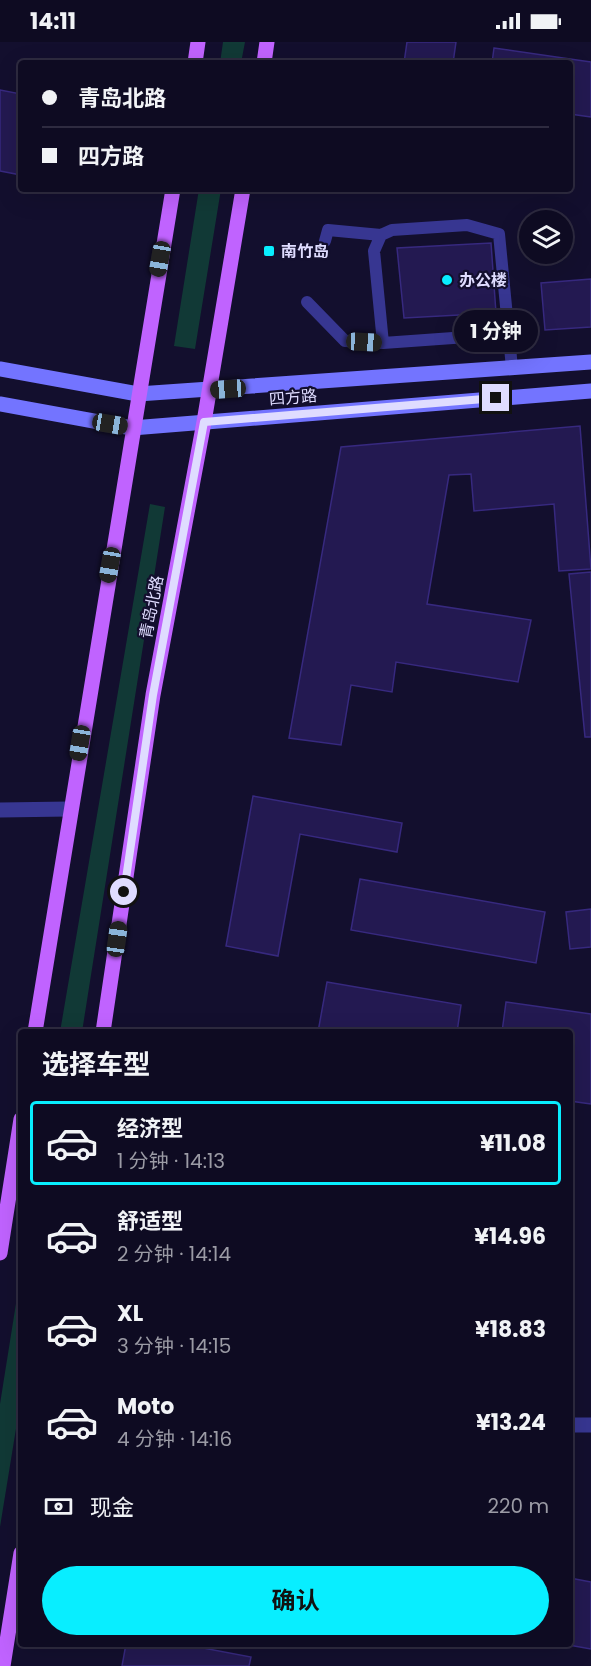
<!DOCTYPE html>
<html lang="zh">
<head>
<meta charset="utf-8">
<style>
  :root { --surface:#0e0b22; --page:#17142a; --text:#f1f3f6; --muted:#9b9ba5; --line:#2e2b40; --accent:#08eeff }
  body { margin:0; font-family:Poppins,"Noto Sans SC",sans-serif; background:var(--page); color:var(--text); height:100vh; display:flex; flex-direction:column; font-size:22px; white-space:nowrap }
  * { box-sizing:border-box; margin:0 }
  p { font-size:20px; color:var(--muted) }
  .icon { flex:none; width:33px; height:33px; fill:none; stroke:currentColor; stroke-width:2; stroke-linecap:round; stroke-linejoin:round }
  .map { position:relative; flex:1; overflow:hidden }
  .side { position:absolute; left:18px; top:987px; width:555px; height:618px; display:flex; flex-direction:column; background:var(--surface); border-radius:6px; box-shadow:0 6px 24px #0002,0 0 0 2px var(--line) }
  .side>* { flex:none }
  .banner { position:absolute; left:18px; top:18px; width:555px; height:132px; border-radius:6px; box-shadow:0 6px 24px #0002,0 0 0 2px var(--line); display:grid; align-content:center; height:132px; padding:0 24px; background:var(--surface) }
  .controls { position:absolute; left:519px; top:168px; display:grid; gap:12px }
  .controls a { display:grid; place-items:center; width:54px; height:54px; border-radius:50%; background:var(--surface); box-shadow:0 6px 24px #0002,0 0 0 2px var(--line); font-size:30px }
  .end { position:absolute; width:27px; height:27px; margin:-14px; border:8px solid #dfdcff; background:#111; box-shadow:0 0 0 3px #111 }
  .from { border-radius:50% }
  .bubble { position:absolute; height:42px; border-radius:21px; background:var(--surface); box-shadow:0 6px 24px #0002,0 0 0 2px var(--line); font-size:20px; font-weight:700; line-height:42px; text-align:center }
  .car { position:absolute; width:18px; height:36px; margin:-18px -9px; border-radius:8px; box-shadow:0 0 4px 2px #0007; background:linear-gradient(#222 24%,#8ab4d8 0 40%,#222 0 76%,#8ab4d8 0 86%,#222 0) }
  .banner b { display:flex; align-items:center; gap:21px; height:57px; font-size:22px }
  .banner b+b { border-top:2px solid var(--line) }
  .banner i { width:15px; height:15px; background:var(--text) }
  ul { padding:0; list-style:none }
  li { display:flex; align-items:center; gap:18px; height:84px; margin:0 12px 9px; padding:0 12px; border:3px solid transparent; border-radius:6px }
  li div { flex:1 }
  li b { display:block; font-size:22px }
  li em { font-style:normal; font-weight:700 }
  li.on { border-color:var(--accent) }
  li>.icon { width:54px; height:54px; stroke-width:1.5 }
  h2 { padding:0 24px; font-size:27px; line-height:72px }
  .pay { display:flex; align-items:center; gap:15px; height:66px; padding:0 24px; font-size:22px }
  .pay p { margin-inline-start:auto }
  .button { display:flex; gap:12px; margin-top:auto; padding:12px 24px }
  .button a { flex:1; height:69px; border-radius:36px; background:var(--accent); color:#111; font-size:24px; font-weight:700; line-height:69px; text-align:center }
  .status { display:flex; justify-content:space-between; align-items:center; height:42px; padding:0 30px; background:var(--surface); direction:ltr }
  .status svg { height:16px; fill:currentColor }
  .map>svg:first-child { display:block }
  .green { fill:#113936 }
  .building { fill:#231951; stroke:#37297f; stroke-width:1.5 }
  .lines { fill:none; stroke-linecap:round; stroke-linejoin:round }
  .lane { stroke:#373691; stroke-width:12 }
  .street { stroke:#373691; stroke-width:15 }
  .secondary { stroke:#7374ff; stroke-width:15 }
  .primary { stroke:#c063ff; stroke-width:15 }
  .route { stroke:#dfdcff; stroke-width:8 }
  .poi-dot { fill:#08eeff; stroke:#130f2e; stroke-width:2 }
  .labels { text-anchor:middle; stroke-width:4.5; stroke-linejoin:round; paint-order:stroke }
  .poi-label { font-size:16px; font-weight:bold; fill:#dfdcff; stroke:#130f2e; text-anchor:start }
  .street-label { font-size:16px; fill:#dfdcff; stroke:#130f2e }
</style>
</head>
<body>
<div class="status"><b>14:11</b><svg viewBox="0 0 49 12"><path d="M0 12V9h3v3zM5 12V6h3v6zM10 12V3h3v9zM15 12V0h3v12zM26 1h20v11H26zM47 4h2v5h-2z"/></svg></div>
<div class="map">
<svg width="591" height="1624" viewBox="0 0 591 1624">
  <rect width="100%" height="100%" fill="#130f2e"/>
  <path class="green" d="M223,0H245L241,21H220Z
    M199,147H221L195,307L174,304Z
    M150,462L165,465L82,990H60Z
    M21,1230V1356L0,1485V1362Z"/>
  <path class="building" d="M407,0H456L453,21H404Z
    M494,6L591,20V75L570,72V21H492Z
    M0,48L21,52V133L0,129Z
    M491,201L496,271L404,276L397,206Z
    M591,237V285L545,288L541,241Z
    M580,384L591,527L559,529L554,462L474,469L471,432L449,433L427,562L531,578L518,640L396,620L392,650L351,643L341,703L289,696L341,405Z
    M591,530V695H585L569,532Z
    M253,754L402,781L397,810L300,792L278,914L226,904Z
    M360,837L545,870L536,921L351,888Z
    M591,867V905L570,907L566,870Z
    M327,940L461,963L457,990H318Z
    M506,960L591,972V1062L570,1059V990H502Z
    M570,1536L591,1540V1607L563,1602H570Z
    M126,1602H182L251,1615L249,1624H122Z"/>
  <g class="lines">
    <path class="lane" d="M325,199L328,188L381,193
      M307,260L345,299L383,301
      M509,292L383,301L374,209L381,193L392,188L467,183L499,192L512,326"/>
    <path class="street" d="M0,768L69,767
      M570,1383H591"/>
    <path class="secondary" d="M0,327L138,352L591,320
      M0,362L132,386L591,349"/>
    <path class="primary" d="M195,21L198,0
      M264,21L267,0
      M35,990L173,147
      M103,990L153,653L204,380L243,147
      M0,1211L21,1077
      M3,1624L21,1511"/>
  </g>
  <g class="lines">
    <path class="route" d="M124,850L153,653L204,380L496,356"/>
  </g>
  <g class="poi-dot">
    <rect x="263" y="203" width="12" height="12" rx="3"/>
    <circle cx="447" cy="238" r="6"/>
  </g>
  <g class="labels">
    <g class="poi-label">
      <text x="281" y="215">南竹岛</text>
      <text x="459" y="244">办公楼</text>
    </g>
    <g class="street-label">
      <text transform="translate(293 355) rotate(-5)" y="6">四方路</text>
      <text transform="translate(151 565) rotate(-79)" y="6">青岛北路</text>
    </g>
  </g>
</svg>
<div class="controls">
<a><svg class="icon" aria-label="layers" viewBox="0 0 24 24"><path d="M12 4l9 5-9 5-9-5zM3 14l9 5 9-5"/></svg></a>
</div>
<i class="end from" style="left:124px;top:850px"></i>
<i class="end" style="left:496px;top:356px"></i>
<div class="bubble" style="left:454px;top:268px;width:84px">1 分钟</div>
<i class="car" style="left:160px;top:217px;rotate:190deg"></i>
<i class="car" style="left:364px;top:300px;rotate:93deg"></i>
<i class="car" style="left:228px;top:347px;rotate:266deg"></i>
<i class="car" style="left:110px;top:382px;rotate:100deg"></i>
<i class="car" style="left:110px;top:523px;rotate:190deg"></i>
<i class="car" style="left:80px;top:701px;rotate:189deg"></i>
<i class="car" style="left:117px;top:897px;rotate:8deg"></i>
<div class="banner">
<b><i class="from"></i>青岛北路</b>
<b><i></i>四方路</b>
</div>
<section class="side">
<h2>选择车型</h2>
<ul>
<li class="on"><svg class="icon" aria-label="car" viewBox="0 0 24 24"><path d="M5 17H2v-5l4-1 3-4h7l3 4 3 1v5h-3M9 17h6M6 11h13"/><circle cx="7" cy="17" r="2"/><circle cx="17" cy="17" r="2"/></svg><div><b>经济型</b><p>1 分钟 · 14:13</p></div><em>¥11.08</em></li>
<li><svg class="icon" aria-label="car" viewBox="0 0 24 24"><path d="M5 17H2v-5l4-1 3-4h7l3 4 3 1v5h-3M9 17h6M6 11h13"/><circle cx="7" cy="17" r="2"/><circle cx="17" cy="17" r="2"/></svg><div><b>舒适型</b><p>2 分钟 · 14:14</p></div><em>¥14.96</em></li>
<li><svg class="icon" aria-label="car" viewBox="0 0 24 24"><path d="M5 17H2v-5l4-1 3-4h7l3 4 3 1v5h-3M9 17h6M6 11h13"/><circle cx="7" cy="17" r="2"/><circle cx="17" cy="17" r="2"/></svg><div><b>XL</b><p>3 分钟 · 14:15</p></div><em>¥18.83</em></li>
<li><svg class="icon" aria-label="car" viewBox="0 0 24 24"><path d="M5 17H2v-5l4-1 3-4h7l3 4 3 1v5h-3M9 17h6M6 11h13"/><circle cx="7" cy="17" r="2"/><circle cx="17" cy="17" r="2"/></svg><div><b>Moto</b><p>4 分钟 · 14:16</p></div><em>¥13.24</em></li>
</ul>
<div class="pay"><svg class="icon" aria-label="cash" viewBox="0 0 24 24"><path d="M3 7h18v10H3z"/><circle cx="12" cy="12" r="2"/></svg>现金<p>220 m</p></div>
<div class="button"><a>确认</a></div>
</section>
</div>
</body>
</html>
